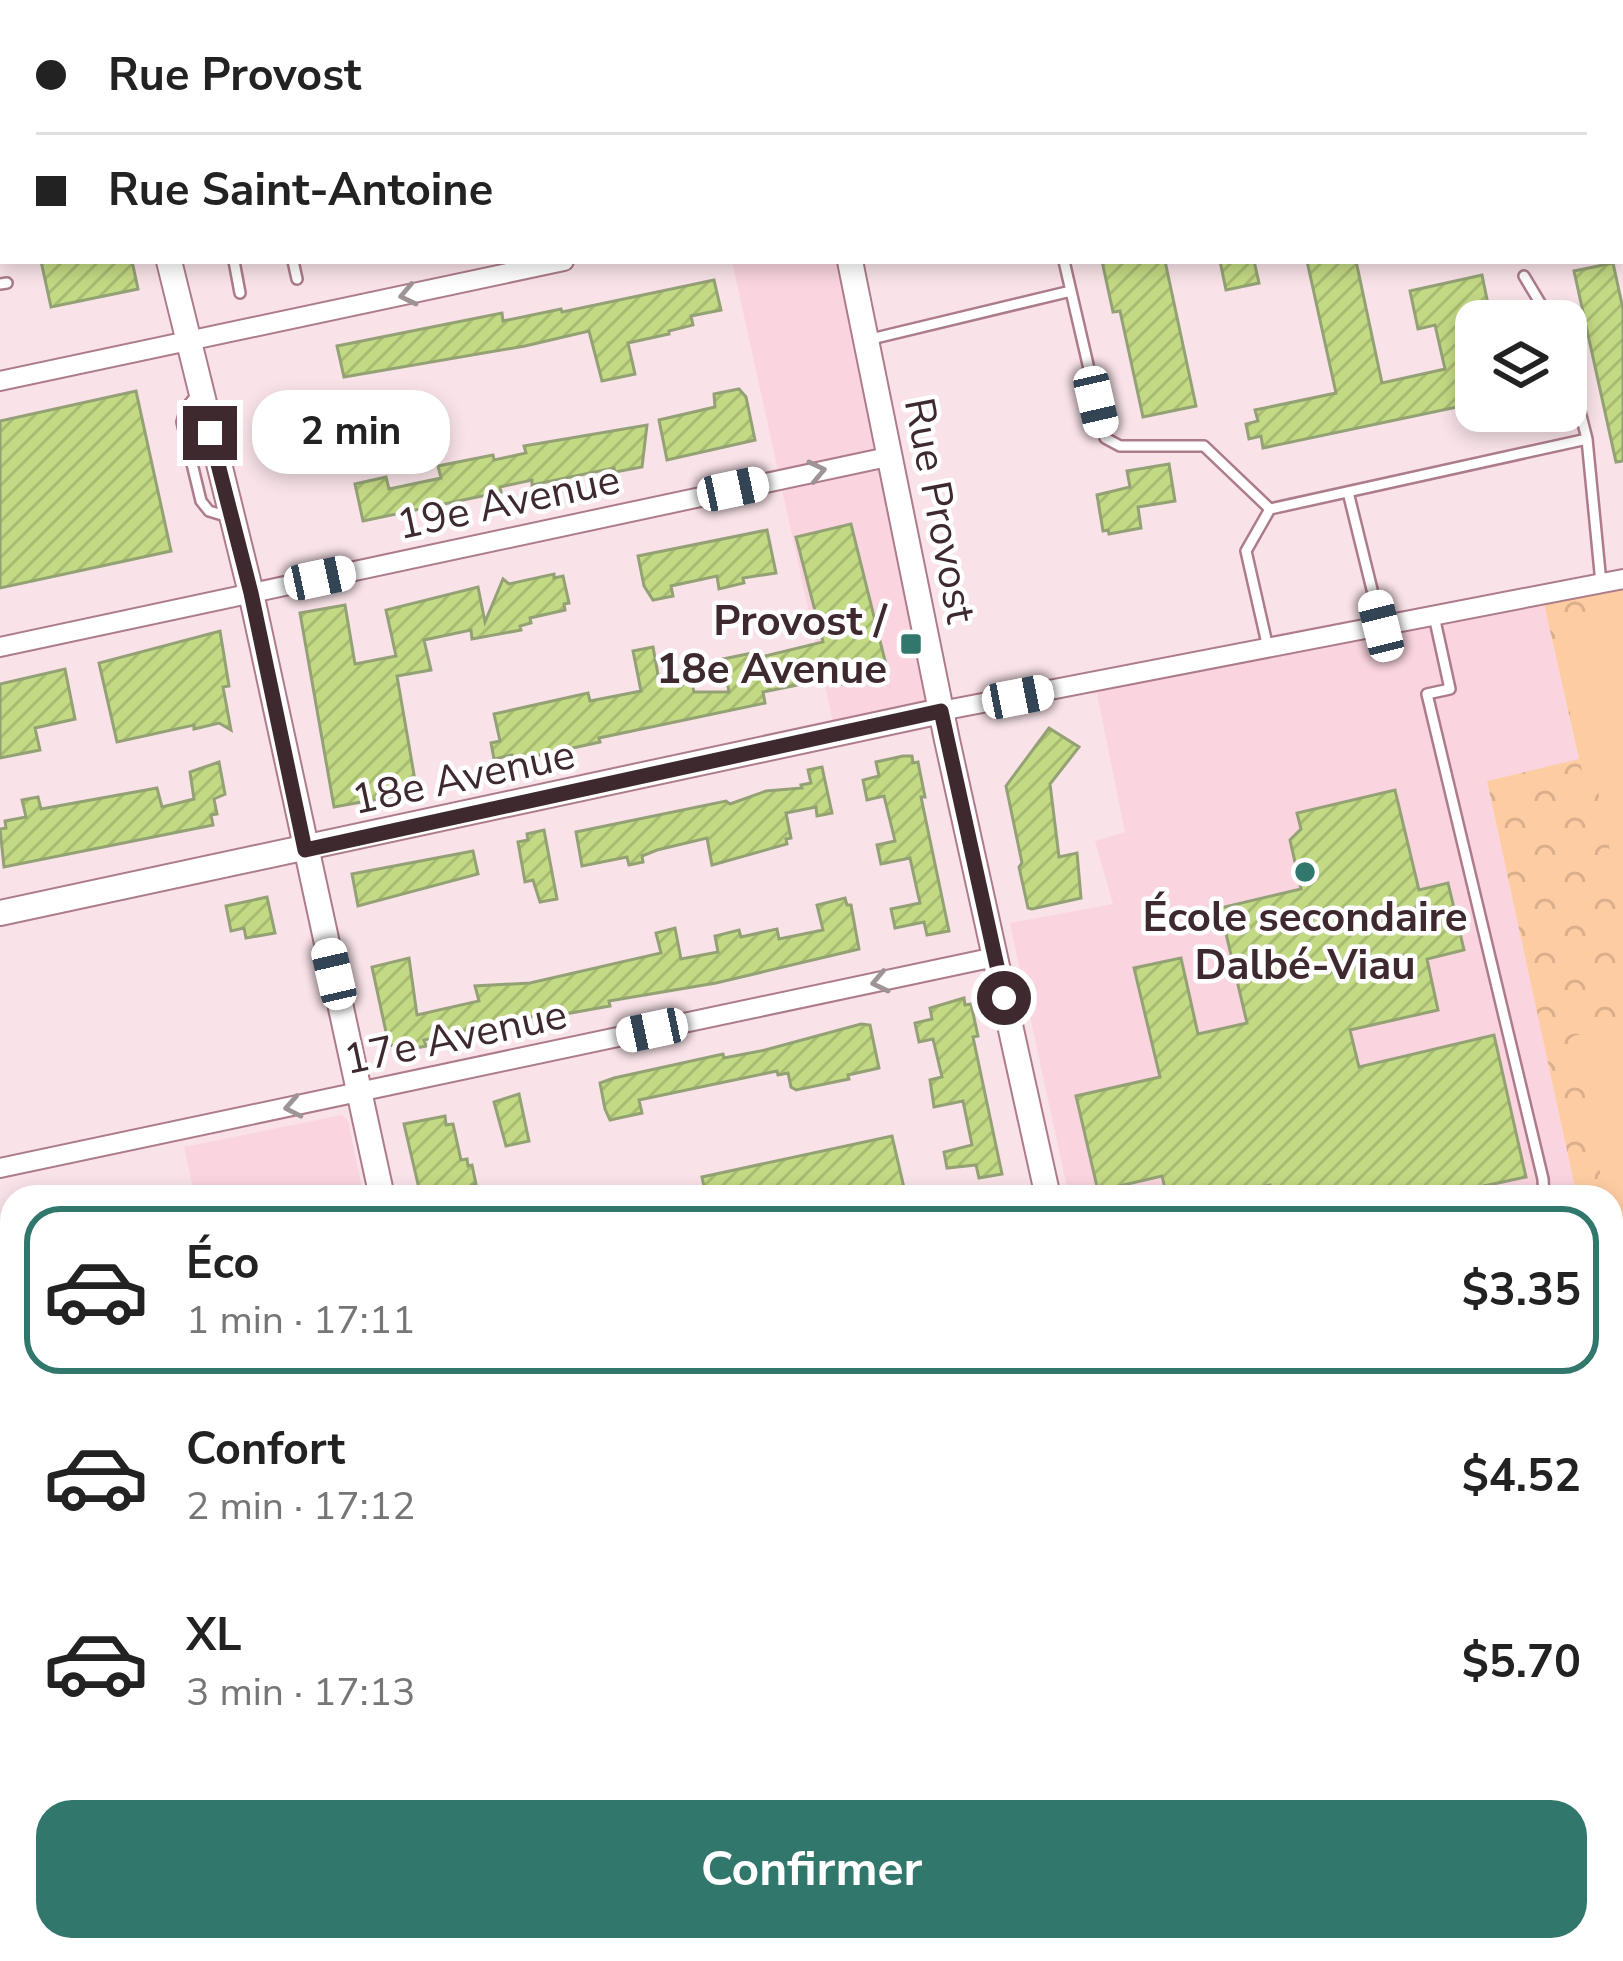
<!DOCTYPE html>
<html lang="fr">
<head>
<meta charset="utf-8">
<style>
  :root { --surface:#fff; --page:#f6f6f6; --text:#222; --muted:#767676; --line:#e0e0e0; --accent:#32776c }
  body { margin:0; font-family:"Nunito Sans",sans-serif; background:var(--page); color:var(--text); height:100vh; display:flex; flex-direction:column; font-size:45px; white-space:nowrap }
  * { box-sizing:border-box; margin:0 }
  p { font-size:39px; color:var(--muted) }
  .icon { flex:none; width:66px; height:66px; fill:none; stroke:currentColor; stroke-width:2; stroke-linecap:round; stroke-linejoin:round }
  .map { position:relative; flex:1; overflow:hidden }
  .panel { position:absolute; left:0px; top:1185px; width:1623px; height:777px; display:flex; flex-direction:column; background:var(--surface); border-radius:36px 36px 0 0; box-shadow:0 6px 18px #0003 }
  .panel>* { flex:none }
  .top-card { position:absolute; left:0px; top:0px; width:1623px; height:264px; box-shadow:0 6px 18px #0003; display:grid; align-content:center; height:264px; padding:0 36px; background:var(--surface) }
  .fabs { position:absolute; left:1455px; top:300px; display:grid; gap:24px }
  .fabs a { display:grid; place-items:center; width:132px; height:132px; border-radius:24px; background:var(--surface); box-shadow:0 6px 18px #0003; font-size:60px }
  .end { position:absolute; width:54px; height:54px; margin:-27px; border:15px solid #3d292e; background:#fff; box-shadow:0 0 0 6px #fff }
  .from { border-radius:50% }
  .bubble { position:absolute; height:84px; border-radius:36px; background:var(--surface); box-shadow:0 6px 18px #0003; font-size:39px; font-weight:700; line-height:84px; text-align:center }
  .car { position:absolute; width:36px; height:72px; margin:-36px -18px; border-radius:15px; box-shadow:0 0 9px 3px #0007; background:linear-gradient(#fff 24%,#345 0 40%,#fff 0 76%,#345 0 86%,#fff 0) }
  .top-card b { display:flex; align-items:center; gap:42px; height:114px; font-size:45px }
  .top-card b+b { border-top:3px solid var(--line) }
  .top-card i { width:30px; height:30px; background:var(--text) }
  ul { padding:21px 0 0; list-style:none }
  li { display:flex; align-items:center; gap:36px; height:168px; margin:0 24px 18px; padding:0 12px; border:6px solid transparent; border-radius:36px }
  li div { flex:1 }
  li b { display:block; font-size:45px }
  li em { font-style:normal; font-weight:700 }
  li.active { border-color:var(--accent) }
  li>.icon { width:108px; height:108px; stroke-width:1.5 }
  .button { display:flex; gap:24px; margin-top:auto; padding:24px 36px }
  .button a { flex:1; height:138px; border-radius:36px; background:var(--accent); color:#fff; font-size:48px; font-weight:700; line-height:138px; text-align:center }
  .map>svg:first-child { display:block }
  .built { fill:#fad4de }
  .industrial { fill:url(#industrial-grid) }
  .park { fill:url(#park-crowns) }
  .pitch { fill:#fecca2 }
  .building { fill:url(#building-hatch); stroke:#94a175; stroke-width:3 }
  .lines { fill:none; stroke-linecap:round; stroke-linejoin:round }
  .lane-casing { stroke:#ad7c8a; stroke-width:14 }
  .street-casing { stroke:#ad7c8a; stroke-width:22 }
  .secondary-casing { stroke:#ad7c8a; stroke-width:28 }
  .lane { stroke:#fff; stroke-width:9 }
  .street { stroke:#fff; stroke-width:18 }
  .secondary { stroke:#fff; stroke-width:24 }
  .oneway { stroke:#9e9496 }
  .route { stroke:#3d292e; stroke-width:15 }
  .poi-dot { fill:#32776c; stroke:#fff; stroke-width:4.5 }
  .labels { text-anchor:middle; stroke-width:9; stroke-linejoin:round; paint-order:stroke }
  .street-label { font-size:42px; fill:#3d292e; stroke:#fff }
  .poi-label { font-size:42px; font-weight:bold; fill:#3d292e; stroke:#fff; text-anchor:end }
</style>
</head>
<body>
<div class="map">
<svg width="1623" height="1961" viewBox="0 0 1623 1961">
  <defs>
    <pattern id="industrial-grid" width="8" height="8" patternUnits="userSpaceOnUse" patternTransform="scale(3)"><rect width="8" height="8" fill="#fad4de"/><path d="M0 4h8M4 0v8" fill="none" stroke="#d7b6bf"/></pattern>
    <pattern id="park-crowns" width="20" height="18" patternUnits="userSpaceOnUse" patternTransform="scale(3)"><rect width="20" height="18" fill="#fecca2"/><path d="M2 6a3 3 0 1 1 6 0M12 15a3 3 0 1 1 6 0" fill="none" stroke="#dbaf8c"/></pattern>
    <pattern id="building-hatch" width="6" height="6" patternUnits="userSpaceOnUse" patternTransform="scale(3)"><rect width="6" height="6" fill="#c3da84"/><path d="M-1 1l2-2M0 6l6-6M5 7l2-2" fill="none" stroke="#a8bb72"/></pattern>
  </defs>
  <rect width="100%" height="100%" fill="#f9e3e8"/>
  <path class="built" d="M732,261H850L941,711L836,736Z
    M1542,595L1579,760L1487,781L1577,1197H1069L1010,923L1113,904L1095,841L1125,832L1096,689Z
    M342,1115L348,1121L364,1197H195L184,1147Z"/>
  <path class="industrial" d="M136,0H681L682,3H137Z"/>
  <path class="park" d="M1623,579V1227L1611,1230V1197H1577L1487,781L1579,759L1542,595Z
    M12,1557V1950H532L535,1961H0V1560Z"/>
  <path class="pitch" d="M1623,605V870L1614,871L1595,775L1583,776L1555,637L1574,614Z
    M1623,1026V1197H1605L1573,1036Z"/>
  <path class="building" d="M41,261H132L138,289L51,307Z
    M1102,261H1165L1196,406L1143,417L1120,311L1113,312Z
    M1220,261H1254L1259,283L1226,290Z
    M1307,261H1356L1382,383L1445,369L1435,325L1418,329L1410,291L1482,275L1489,309L1481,311L1484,321H1476V403L1263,448L1261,436L1249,439L1246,424L1258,421L1255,410L1336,393Z
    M1613,263L1623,309V461L1616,462L1574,271Z
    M714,280L721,310L691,316L693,325L669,331V334L628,343L635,374L602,381L589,331L525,346L344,377L337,346L502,313L503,321L561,309L562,312Z
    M739,389L746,397L755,440L667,460L659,420L715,407L714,394Z
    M136,391L171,551L0,588V421Z
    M647,425L642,467L615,472L614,468L532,485V480L500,487L501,492L363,521L355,484L386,477L389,489L441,478L438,466L493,455L494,460L526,453L524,446Z
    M1169,464L1175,501L1138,507L1141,528L1109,534L1108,530L1103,531L1097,495L1130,487L1127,471Z
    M851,524L888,673L833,686L830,670L800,676L802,684L763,692L765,703L599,738L600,742L545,754L513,760L512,755L494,759L491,743L500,741L494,714L588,693L590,701L641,691L633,651L653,647L659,680L690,674L694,692H729L723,659L752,653L753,659L823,642L796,537Z
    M767,530L776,573L743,578L744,583L719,589L717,576L671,586L673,596L653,600L644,586L638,556Z
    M554,574V578L563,576L569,603L564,604L565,610L530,618L531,623L520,626L521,630L472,639L471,630L424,640L431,670L397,676L417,792L334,807L300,613L345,605L355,664L396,656L386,610L478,587L485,622L503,579L509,584Z
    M220,631L229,686L223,687L231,730L219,723L194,729V725L117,742L99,663Z
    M65,669L75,719L35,728L40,750L0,758V684Z
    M1049,728L1079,747L1050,784L1059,857L1077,853L1081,898L1032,909L1028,908L1019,867L1022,863L1006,786Z
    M903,756H912L913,763L918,762L925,797H921L949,931L927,935L924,922L895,928L891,909L920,903L917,890L910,858L881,864L877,845L895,841L884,796L867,800L863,780L879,776L876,762Z
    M219,762L225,794L214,799L217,814L211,815L213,825L4,867L0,829L6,828L5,821L26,817L22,800L38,797L41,809L157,788L162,807L194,799L190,772Z
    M822,767L832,813L817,816L816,807L786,813L791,838L786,839L787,844L712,865L707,838L657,850L642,856L643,862L629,865L627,857L582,866L576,832L726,801L730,804L766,791L802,788L801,785L811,783L808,770Z
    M1395,790L1419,890L1448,883L1464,950L1427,959L1438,1010L1350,1030L1359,1067L1494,1035L1526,1177L1484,1186L1487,1197H1272L1270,1185L1233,1193L1234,1197H1167L1162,1176L1098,1191L1076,1096L1160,1077L1134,968L1181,958L1198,1034L1247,1023L1220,908L1301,889L1290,840L1301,829L1297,813Z
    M544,830L557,899L540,902L533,880L525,882L518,842L528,840L527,834Z
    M473,851L478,874L358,906L352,874Z
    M267,897L275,933L246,938L244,928L231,931L226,906Z
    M845,898L847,905H851L859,949L716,983L609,1001L610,1006L565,1014L564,1010L488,1026L424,1040L426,1046L411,1049L410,1042L389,1046L372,967L409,958L417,1015L479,1001L475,986L530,983L661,953L656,933L675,928L681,959L718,952L715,936L739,930L741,937L777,929L779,939L823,930L817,905Z
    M964,998L965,1005L971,1004L978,1036L973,1037L1002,1174L979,1178L976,1165L947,1168L944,1152L972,1145L963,1101L934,1107L930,1080L942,1077L933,1039L919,1042L915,1023L932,1019L930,1008Z
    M861,1024L870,1025L879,1068L848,1075L849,1079L796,1090L791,1087L788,1073L778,1075L777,1071L639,1100L642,1113L610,1120L605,1109L600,1083L614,1078L723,1054L724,1058L765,1050Z
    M519,1094L529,1141L506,1146L494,1102Z
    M445,1116L446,1125L453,1124L461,1160L467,1159L468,1166L472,1165L476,1184L472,1185L471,1197H421L404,1124Z
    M892,1136L905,1192L895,1194L896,1197H706L702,1177Z"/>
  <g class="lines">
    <g class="lane-casing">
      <path id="lane" d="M229,0L230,3
        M435,0L436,3
        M520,3L534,0
        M1113,3L1127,0
        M234,261L240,293
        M293,261L297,279
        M1064,261L1105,438L1120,446H1204L1270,509L1587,439
        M1524,276L1551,321
        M0,284L7,283
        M867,340L1071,291
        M1566,356L1587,439L1601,583
        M196,396L186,408L182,422L201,501L209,511L229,517
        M1348,492L1381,626
        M1434,616L1450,689L1427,694L1543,1179L1544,1197
        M1268,648L1246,551L1270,509"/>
    </g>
    <g class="street-casing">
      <path id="street" d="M0,381L564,261
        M0,647L892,456
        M941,711L1623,579
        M0,1168L995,957
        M1611,1361L1623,1359
        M0,1425L12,1422
        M1611,1596L1623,1593
        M1611,1831L1623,1828
        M956,1961L1010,1950"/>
    </g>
    <g class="secondary-casing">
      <path id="secondary" d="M114,0L115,3
        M794,0V3
        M169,261L251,593L382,1197
        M850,261L947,740L1048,1197
        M0,913L941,711
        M558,1950L560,1961
        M1193,1950L1195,1961"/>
    </g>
    <use href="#lane" class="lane"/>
    <use href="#street" class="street"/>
    <use href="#secondary" class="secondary"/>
  </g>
  <defs><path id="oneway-chevron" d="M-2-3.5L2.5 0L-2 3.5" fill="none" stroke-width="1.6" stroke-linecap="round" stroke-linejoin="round" transform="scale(3)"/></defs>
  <g class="oneway">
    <use href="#oneway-chevron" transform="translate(408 295) rotate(168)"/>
    <use href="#oneway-chevron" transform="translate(817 471) rotate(-12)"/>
    <use href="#oneway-chevron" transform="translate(880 982) rotate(168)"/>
    <use href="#oneway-chevron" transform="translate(293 1107) rotate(169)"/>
  </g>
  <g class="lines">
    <path class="route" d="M210,433L251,593L305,850L941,711L1004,998"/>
  </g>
  <g class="poi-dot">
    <rect x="899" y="632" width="24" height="24" rx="6"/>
    <circle cx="1305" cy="872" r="12"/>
  </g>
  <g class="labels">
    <g class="street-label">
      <text transform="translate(508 501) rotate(-12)" y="15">19e Avenue</text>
      <text transform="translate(941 510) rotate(79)" y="15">Rue Provost</text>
      <text transform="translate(463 776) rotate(-12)" y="15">18e Avenue</text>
      <text transform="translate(455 1036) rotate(-12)" y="15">17e Avenue</text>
    </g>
    <g class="poi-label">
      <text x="887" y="635">Provost /<tspan x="887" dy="48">18e Avenue</tspan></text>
      <text x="1305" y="931" text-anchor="middle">École secondaire<tspan x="1305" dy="48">Dalbé-Viau</tspan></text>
    </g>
  </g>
</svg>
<div class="fabs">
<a><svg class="icon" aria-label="layers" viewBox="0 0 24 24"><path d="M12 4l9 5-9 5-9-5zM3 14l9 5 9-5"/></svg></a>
</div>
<i class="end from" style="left:1004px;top:998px"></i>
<i class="end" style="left:210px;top:433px"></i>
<div class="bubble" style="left:252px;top:390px;width:198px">2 min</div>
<i class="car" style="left:1096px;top:402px;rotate:167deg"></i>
<i class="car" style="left:733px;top:489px;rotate:78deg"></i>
<i class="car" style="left:320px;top:578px;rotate:78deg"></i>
<i class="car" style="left:1381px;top:626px;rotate:346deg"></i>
<i class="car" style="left:1018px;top:697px;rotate:79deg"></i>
<i class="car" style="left:334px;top:974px;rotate:347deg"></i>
<i class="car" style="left:652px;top:1030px;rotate:258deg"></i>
<div class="top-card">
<b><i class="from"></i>Rue Provost</b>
<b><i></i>Rue Saint-Antoine</b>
</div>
<section class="panel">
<ul>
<li class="active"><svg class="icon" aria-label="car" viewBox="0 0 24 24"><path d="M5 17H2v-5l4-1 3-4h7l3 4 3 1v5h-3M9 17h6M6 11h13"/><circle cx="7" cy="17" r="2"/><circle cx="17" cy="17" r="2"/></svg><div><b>Éco</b><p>1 min · 17:11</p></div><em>$3.35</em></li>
<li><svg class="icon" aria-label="car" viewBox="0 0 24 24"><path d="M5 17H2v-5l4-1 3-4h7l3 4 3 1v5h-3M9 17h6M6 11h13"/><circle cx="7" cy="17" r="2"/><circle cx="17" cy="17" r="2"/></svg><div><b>Confort</b><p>2 min · 17:12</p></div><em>$4.52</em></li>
<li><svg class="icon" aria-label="car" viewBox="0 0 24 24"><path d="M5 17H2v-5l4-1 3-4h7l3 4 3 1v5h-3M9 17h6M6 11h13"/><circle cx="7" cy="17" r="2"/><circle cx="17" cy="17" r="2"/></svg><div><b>XL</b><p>3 min · 17:13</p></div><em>$5.70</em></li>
</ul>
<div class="button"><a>Confirmer</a></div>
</section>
</div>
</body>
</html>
